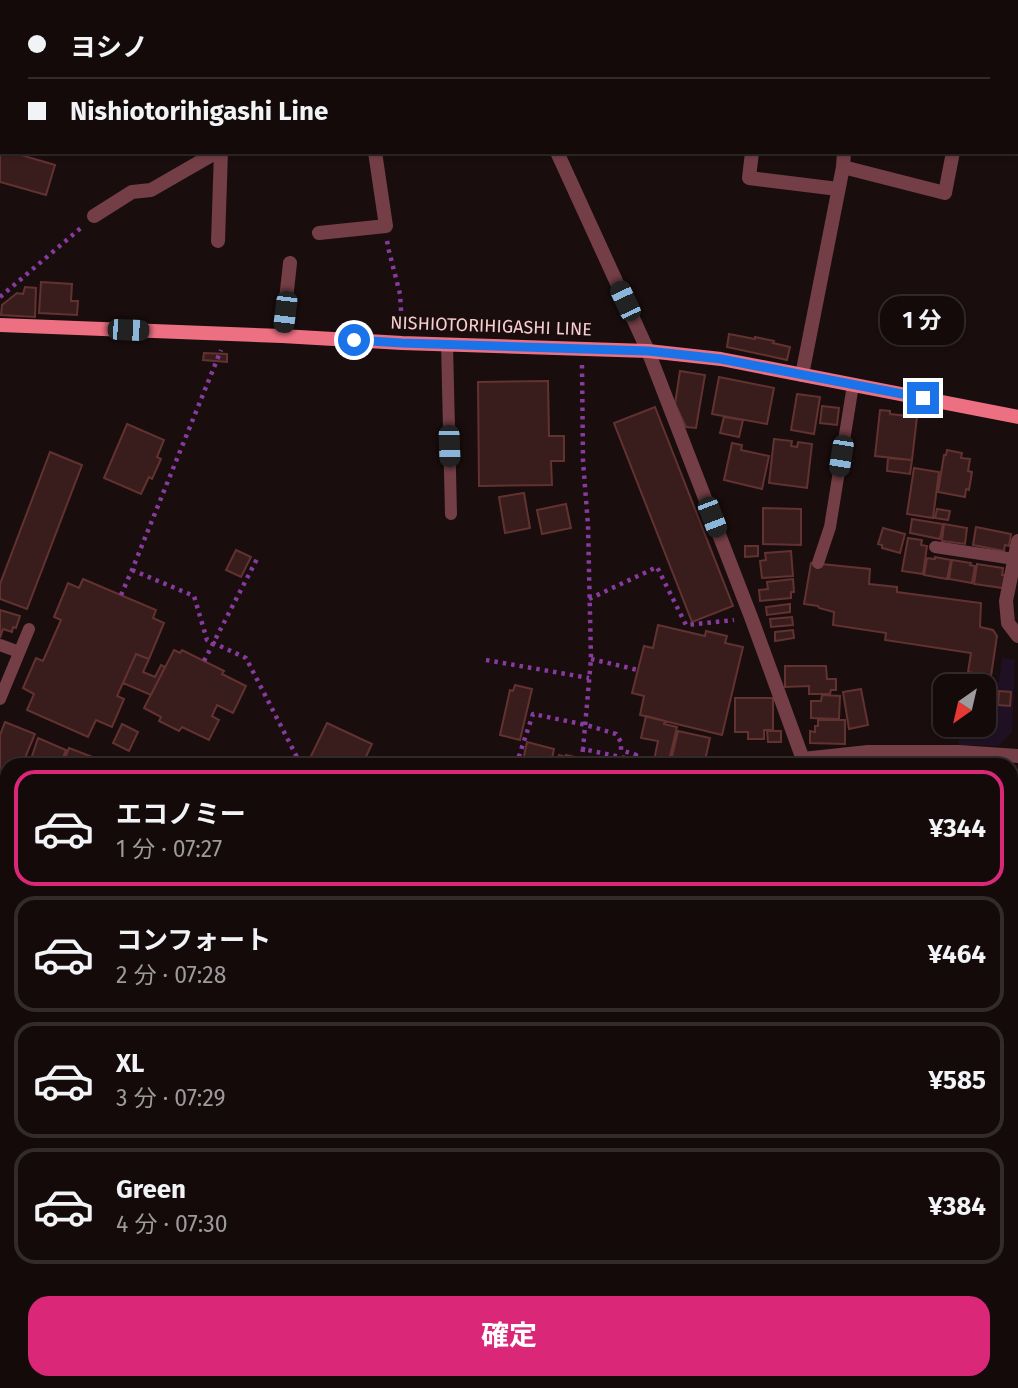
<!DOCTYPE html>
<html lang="ja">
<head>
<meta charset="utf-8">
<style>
  :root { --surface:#140a0a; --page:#1d1313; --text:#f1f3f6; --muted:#9d9a9c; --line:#332b2b; --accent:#db2777 }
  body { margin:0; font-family:"Fira Sans","Noto Sans JP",sans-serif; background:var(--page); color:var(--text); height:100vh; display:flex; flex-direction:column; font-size:26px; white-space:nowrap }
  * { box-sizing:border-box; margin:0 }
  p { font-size:23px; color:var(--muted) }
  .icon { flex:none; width:38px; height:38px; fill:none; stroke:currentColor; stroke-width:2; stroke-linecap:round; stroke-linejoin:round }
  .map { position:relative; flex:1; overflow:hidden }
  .details { position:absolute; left:0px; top:758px; width:1018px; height:632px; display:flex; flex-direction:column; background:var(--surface); border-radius:21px 21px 0 0; box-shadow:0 2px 5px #0004,0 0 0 2px var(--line) }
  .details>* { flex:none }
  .hud { position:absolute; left:0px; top:0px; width:1018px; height:154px; box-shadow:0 2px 5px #0004,0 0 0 2px var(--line); display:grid; align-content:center; height:154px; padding:0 28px; background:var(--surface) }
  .needle { width:46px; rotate:214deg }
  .controls { position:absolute; left:933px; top:674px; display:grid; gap:14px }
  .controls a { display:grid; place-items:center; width:63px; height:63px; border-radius:14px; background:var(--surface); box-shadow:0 2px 5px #0004,0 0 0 2px var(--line); font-size:35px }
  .end { position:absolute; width:32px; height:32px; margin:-16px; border:9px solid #1a73e8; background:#fff; box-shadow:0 0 0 4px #fff }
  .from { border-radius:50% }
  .bubble { position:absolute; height:49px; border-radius:21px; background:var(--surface); box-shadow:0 2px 5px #0004,0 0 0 2px var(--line); font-size:23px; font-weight:700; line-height:49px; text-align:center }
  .car { position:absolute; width:21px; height:42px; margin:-21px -10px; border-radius:9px; box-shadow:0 0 5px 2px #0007; background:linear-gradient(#222 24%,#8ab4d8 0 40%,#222 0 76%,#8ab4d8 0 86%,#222 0) }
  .hud b { display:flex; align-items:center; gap:24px; height:66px; font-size:26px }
  .hud b+b { border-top:2px solid var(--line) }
  .hud i { width:18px; height:18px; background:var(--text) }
  ul { padding:12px 0 0; list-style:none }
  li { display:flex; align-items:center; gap:21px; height:116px; margin:0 14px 10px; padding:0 14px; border:4px solid var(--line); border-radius:21px }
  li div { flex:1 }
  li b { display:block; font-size:26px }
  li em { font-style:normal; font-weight:700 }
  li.current { border-color:var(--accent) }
  li>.icon { width:63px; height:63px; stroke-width:1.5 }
  .button { display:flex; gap:14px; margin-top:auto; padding:14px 28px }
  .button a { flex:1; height:80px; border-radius:21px; background:var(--accent); color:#fff; font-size:28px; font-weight:700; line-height:80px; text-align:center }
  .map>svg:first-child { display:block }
  .green { fill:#1f1123 }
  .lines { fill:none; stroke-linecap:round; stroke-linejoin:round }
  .stream { stroke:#320e21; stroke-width:7 }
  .building { fill:#391d1c; stroke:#623231; stroke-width:2 }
  .path { stroke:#873b9e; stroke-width:4.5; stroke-dasharray:3.5 5; stroke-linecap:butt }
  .service { stroke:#733e45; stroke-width:12 }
  .minor { stroke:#733e45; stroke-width:14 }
  .tertiary { stroke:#733e45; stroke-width:14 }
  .secondary { stroke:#ec7082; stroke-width:14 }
  .route { stroke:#1a73e8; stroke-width:9 }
  .labels { text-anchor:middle; stroke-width:5; stroke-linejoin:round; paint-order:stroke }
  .street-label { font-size:18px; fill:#f8cdcf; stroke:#1a0d0d }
</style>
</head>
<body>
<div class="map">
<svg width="1018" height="1388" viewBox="0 0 1018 1388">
  <rect width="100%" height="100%" fill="#1a0d0d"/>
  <path class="green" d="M1002,658L1015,660L1012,732L998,746L959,745V725L984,724V686H958V679L999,682Z"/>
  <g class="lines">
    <path class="stream" d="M0,854L7,858
      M0,1249L7,1235
      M507,1382L508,1388"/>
  </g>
  <path class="building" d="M0,149H2V152H11L55,165L46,195L0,182Z
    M41,282L72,284L71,301H78L77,315L39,313Z
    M25,287L36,288L35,317L1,315L2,305L17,293L23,294Z
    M729,334L755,339V337L774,341L773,343L790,347L787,360L727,347Z
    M204,353L227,354V362L203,360Z
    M680,371L705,375L696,428L686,427L675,404Z
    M719,377L774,388L767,424L712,414Z
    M548,381L549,436H564V461H551L552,485L479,486L478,382Z
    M797,394L820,397L814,434L791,430Z
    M822,406L839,408L837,425L820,423Z
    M655,407L733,606L692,622L614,423Z
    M880,410L890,411V414L917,417L912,460L875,456Z
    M724,417L743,420L739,437L720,433Z
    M127,424L164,440L157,457L161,459L152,479L149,477L141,494L104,478Z
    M774,439L792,441L791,446L797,447L798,442L812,444L807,488L769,483Z
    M732,443L742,445L741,450L769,456L762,489L724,480Z
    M947,450L962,453L961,458L970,459L968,471L972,472L969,490L966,489L965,497L938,492L944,455H946Z
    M50,452L82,465L27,609L0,599V584Z
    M888,458L912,460L910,474L887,471Z
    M914,468L939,472L933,518L907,514Z
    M524,493L530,528L505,533L499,497Z
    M566,504L571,528L542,534L537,510Z
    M763,508L801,509V545L763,544Z
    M937,509L950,511L948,520L935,518Z
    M912,519L943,524L940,539L910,533Z
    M944,524L967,528L965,544L942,541Z
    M976,527L1011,534L1009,546L1005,545L1004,551L973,545Z
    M883,528L905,534L900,553L882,548V545L878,544Z
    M908,538L922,540L921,545L927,546L923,574L902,571Z
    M745,546H758V556L745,557Z
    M236,550L251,557L241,577L226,570Z
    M791,551L793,576L762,578L760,561L766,560L765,553Z
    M935,557L951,560L947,579L924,575L927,558L935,559Z
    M952,560L971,563L970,565L975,566L972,583L949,579Z
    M811,563L870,569L869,584L897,587V592L981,603L980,627L993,630L997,636L991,676L968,672L971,653L885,640L886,633L833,625L834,612L819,608L818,606L804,604Z
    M977,564L1003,568L1002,575H1005L1003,588L974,584Z
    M83,579L156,610L153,618L164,623L149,659L136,654L117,696L124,699L112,727L96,720L88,737L27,710L34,694L23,688L36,658L43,661L61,620L54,617L68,583L79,588Z
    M793,579L794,592H791V598L760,601L759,590L768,589L767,582Z
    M790,604V612L767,615L766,607Z
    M0,610L20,616L16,628L13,627L12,632L3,629L0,638Z
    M792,617L793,625L771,627L770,619Z
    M658,625L705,636L706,631L727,636L725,643L743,647L722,735L640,715L644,696L632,693L644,646L653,648Z
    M793,630L794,638L775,641V632Z
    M174,650L180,653L182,650L224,671L222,674L246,686L233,713L217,705L212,716L219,720L209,740L182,727L179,731L159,721L161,717L144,708Z
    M136,654L149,659L143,672L155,677L161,665L165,667L151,695L123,683Z
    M785,666H826L827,679H836V690H831L830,694H809V686L785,687Z
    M515,685L532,689L520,740L500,735L510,690L513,691Z
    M861,689L868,725L849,729L843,692Z
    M999,691L1011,692L1010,706L998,705Z
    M822,695L840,696L839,719L811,718V701H821Z
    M735,698H773V730H764V739H748V732H735Z
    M646,716L665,721L664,724L677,727L668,765H653L658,741L641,738Z
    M818,720H845V744L810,743V731L815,732V726H818Z
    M5,722L35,734L22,765H7V801L2,814L0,813V735Z
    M327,723L372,744L362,765H323L310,758Z
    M122,724L138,732L129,751L113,743Z
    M678,731L710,738L704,765H670Z
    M767,731H781V742H768Z
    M38,738L66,750L60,765H29Z
    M527,742L554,749L551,763L557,764L559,755L566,757V755L597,762L596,765H522Z
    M69,748L98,759L96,765H62Z
    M755,757L779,760L778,765H754Z
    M1012,790H1018V829H1012Z
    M1012,848H1018V873H1012Z
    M1012,895H1018V924H1012Z
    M7,1093V1119L0,1115V1105Z
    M1012,1101L1018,1102V1144L1015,1158H1012Z
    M3,1163L7,1165V1204L0,1200V1167Z
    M1012,1167L1018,1169L1017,1205L1012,1204Z
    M0,1291L7,1295V1333L0,1330Z
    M1012,1294H1018V1339L1012,1340Z
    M0,1347L7,1350L8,1384L0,1380Z
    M1018,1362V1388H971L970,1382H1012V1363Z
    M22,1382H64L61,1388H24L21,1386Z
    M156,1382H174L179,1385L181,1382L191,1388H153Z
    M260,1382H314L311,1388H269Z
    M370,1382H399L408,1387L380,1388Z
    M578,1382H605L607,1388H579Z
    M890,1382H912L913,1388H884L890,1387Z"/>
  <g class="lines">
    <path class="path" d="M972,0L973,2
      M387,241L389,251L400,294L402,325
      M0,297L82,227
      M582,365L583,461L588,525L591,659L583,749
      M132,570L194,596L207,640L246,658L301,765
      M121,595L132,570L221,350
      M589,599L657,567L686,625L734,620
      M591,659L638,670
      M486,660L589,678
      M204,661L258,557
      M516,765L533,714L586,725L616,734L621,742V750L636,755L634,760L583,749L582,756"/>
    <path class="service" d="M162,0L163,2
      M447,344L451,514
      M935,547L1014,559
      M818,563L830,527L853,385
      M0,645L19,652
      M0,699L29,629"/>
    <path class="minor" d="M493,0L494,2
      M681,2V0
      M766,2V0
      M1017,54H1018
      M557,152L648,351L751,617L805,765
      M752,152L749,178L838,189
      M843,167L945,193L953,152
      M94,216L132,192L151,190L217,152
      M319,233L386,226L375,152
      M218,241L221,152
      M282,336L290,263
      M1018,541L1006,601L1008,623L1018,636
      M803,759L868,752H959L1018,756
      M0,838L7,842
      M1012,935H1018
      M0,1137L7,1140
      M1012,1241L1018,1242
      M0,1272L7,1276
      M222,1382L233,1388
      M569,1382L571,1388
      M961,1382L962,1388
      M128,1388L131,1382
      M323,1388L326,1382"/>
    <path class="tertiary" d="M856,2V0
      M802,375L843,167L844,152"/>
    <path class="secondary" d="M0,325L282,336L402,343L648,351L721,359L1018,417"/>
  </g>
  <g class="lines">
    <path class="route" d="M354,340L402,343L648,351L721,359L923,398"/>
  </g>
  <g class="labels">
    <g class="street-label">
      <text transform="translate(491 326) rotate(2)" y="6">NISHIOTORIHIGASHI LINE</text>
    </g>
  </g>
</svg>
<div class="controls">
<a><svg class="needle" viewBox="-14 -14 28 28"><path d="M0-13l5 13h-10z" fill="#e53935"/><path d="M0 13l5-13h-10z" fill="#9d9a9c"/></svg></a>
</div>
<i class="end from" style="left:354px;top:340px"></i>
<i class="end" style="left:923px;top:398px"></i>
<div class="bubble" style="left:880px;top:296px;width:84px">1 分</div>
<i class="car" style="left:625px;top:301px;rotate:335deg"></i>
<i class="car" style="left:285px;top:312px;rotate:187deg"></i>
<i class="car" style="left:128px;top:330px;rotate:92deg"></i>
<i class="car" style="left:449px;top:446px;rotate:178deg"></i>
<i class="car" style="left:841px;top:456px;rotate:189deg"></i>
<i class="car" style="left:712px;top:517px;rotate:159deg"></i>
<div class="hud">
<b><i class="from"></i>ヨシノ</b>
<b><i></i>Nishiotorihigashi Line</b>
</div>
<section class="details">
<ul>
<li class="current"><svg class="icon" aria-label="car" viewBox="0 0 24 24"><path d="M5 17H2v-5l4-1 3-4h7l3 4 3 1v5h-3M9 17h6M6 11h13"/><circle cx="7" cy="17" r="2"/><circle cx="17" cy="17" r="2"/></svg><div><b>エコノミー</b><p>1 分 · 07:27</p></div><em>¥344</em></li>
<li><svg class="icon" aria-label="car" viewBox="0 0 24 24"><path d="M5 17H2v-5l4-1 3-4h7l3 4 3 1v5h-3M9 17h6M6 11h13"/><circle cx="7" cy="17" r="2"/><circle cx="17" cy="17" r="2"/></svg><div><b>コンフォート</b><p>2 分 · 07:28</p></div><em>¥464</em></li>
<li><svg class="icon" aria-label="car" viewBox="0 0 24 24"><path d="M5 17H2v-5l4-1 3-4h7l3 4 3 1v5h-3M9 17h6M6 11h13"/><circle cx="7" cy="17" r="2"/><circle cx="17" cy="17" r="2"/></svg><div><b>XL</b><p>3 分 · 07:29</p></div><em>¥585</em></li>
<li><svg class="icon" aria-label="car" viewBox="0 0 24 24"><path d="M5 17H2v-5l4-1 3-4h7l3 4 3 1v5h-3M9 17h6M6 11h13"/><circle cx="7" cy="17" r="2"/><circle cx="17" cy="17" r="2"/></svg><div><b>Green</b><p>4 分 · 07:30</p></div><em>¥384</em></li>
</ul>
<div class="button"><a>確定</a></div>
</section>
</div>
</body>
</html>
